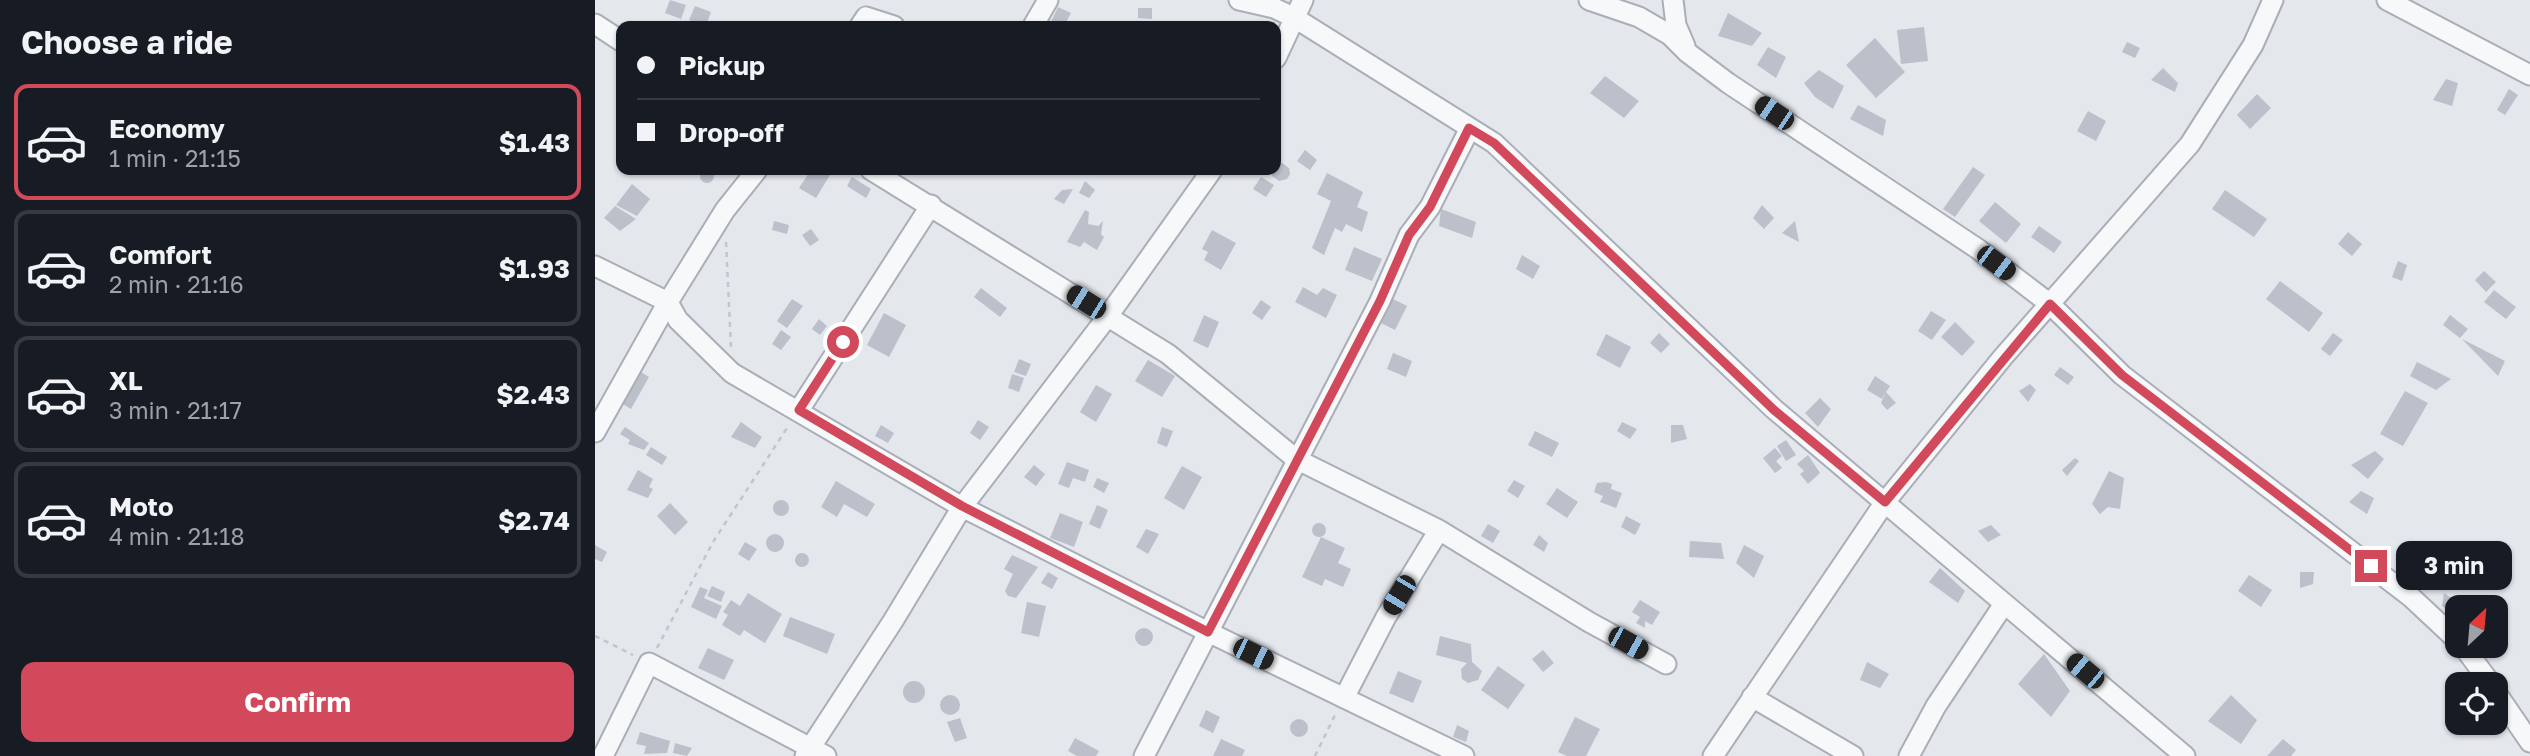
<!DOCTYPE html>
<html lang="en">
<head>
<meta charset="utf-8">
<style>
  :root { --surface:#171b24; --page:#20242c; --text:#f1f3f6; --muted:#9ea1a6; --line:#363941; --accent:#d1495b }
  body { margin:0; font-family:"Golos Text",sans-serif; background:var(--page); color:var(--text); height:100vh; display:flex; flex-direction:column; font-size:26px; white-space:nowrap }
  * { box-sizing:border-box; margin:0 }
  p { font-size:23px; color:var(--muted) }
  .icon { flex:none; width:38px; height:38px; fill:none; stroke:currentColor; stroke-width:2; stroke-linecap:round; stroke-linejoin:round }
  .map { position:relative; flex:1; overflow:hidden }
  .panel { display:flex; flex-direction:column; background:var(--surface); width:595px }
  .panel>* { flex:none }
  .guide { position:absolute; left:21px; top:21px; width:665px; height:154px; border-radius:14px; box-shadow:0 2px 5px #0004; display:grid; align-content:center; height:154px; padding:0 21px; background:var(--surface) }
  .needle { width:46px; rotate:26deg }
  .controls { position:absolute; left:1850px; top:595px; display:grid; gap:14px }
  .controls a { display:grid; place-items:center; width:63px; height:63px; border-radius:14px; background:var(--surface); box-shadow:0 2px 5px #0004; font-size:35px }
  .end { position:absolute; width:32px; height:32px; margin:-16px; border:9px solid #d1495b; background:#fff; box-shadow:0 0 0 4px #fff }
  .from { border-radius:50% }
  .bubble { position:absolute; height:49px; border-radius:14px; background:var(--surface); box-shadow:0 2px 5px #0004; font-size:23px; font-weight:700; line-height:49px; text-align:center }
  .car { position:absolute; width:21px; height:42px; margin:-21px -10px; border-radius:9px; box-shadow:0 0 5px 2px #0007; background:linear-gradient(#222 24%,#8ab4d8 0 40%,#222 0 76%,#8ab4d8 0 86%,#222 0) }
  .guide b { display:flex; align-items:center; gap:24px; height:66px; font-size:26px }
  .guide b+b { border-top:2px solid var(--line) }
  .guide i { width:18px; height:18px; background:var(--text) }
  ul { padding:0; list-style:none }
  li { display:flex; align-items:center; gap:21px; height:116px; margin:0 14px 10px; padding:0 7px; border:4px solid var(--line); border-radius:14px }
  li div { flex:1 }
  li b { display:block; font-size:26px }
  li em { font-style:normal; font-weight:700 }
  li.current { border-color:var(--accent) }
  li>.icon { width:63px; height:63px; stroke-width:1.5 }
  h2 { padding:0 21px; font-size:32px; line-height:84px }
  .button { display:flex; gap:14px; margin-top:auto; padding:14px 21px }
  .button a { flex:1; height:80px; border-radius:14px; background:var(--accent); color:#fff; font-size:28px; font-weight:700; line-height:80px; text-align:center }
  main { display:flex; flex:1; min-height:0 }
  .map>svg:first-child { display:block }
  .building { fill:#bbc0ca }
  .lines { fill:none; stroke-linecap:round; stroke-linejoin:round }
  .street-casing { stroke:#a9aeb7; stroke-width:23 }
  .path { stroke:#c2c5cb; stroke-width:2.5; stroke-dasharray:5 5; stroke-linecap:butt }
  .street { stroke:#f7f8fa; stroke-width:19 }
  .route { stroke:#d1495b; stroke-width:9 }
</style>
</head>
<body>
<main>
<section class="panel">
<h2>Choose a ride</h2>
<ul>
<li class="current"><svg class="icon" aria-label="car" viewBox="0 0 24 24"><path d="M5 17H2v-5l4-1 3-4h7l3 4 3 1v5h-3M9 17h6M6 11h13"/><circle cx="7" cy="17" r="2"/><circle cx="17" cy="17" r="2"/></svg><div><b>Economy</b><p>1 min · 21:15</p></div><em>$1.43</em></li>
<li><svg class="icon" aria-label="car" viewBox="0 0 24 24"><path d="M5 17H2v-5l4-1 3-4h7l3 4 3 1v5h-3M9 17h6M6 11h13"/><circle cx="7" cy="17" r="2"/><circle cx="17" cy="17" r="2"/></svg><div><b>Comfort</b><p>2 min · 21:16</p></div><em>$1.93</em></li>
<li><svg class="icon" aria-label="car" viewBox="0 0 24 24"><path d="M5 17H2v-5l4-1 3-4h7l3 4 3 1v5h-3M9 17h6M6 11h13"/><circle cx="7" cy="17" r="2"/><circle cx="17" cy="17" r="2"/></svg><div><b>XL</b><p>3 min · 21:17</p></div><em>$2.43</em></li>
<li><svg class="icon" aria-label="car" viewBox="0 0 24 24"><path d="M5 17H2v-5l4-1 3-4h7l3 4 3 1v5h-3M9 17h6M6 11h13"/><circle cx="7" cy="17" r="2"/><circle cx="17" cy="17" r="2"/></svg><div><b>Moto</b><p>4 min · 21:18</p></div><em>$2.74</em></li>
</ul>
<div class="button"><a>Confirm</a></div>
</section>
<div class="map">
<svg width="1935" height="756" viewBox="0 0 1935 756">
  <rect width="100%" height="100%" fill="#e4e7ec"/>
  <path class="building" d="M75,0L91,5L86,19L70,13Z
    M100,6L116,12L111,26L94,20Z
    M463,7L476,13L469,26H454Z
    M543,8H557V19L543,18Z
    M1133,13L1167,33L1157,46L1123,36Z
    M1329,27L1333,61L1306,64L1302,30Z
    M1280,38L1310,72L1281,98L1251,65Z
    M1532,42L1545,48L1540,58L1527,52Z
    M1173,47L1191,57L1181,78L1162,65Z
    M1568,68L1583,83L1580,92L1556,80Z
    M1224,70L1249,86L1238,109L1220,97L1209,83Z
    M1010,76L1044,101L1029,118L995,93Z
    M1851,79L1863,83L1857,106L1838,100Z
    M1914,89L1923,95L1910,115L1902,110Z
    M1662,94L1676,108L1655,129L1642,115Z
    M1263,105L1291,120L1288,136L1255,119Z
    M1493,111L1511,121L1501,141L1482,131Z
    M710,150L722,160L715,170L702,161Z
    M687,163L694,168L695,174L692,179L684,181L677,176V170Z
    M1378,167L1390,175L1360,217L1348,209Z
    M105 176a7 7 0 1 1 14 0a7 7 0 1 1-14 0Z
    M216,170H238L221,198L204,188Z
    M732,173L768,192L762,207L773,212L767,232L751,224L747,232L740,228L729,255L717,248L736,201L722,194Z
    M257,177L276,189L271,198L252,186Z
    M666,177L679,185L671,197L658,189Z
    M490,181L500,190L494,198L484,193Z
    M37,184L55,199L42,216L21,205Z
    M478,189L469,204L459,199L467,190Z
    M1630,190L1672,219L1659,237L1617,209Z
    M1400,202L1426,224L1411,243L1384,221Z
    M1167,205L1179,218L1169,229L1158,218Z
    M20,206L41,219L25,231L9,218Z
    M846,209L881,222L877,238L844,226Z
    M490,210L494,212L493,224L503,226L508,221L506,234L509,237L502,250L489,242L485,247L472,242Z
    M179,221L194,225L192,234L177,230Z
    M1200,221L1204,242L1187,233Z
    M1444,226L1467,242L1459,253L1436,237Z
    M216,229L224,240L215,246L207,235Z
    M617,230L641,243L626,270L609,260L613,252L607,249Z
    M1753,232L1767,244L1757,256L1743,244Z
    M759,247L787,259L777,281L750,270Z
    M927,255L945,266L938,279L921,269Z
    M1803,261L1812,265L1807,281L1797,277Z
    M1889,271L1901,282L1891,292L1880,280Z
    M1685,281L1728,313L1714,332L1671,299Z
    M708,287L722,295L728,288L742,295L731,318L700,302Z
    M386,288L412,308L405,317L379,297Z
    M1899,290L1921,307L1911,319L1889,302Z
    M197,299L208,306L192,328L182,321Z
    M798,299L812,306L800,330L786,323Z
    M666,300L676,307L667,320L657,313Z
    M1336,311L1351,320L1337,340L1323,331Z
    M289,313L311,325L294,357L272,345Z
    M609,315L624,322L613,348L598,341Z
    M1855,315L1873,329L1865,338L1848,325Z
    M224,319L232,326L225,335L217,329Z
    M1360,322L1380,342L1367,356L1346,337Z
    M186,330L196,337L186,350L177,344Z
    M1064,333L1075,344L1066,353L1055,343Z
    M1738,333L1748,340L1735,356L1726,349Z
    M1011,334L1036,347L1025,368L1001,355Z
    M1867,339L1910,361L1903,376Z
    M798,353L817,361L811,377L792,369Z
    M424,359L436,364L431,376L419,372Z
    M553,360L580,376L567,397L540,381Z
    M1822,362L1856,379L1841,390L1815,376Z
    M1465,367L1479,377L1473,385L1459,375Z
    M44,371L54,377L36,409L26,403Z
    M417,374L429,378L424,392L413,388Z
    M1280,376L1295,386L1291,392L1301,403L1292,410L1286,403L1291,392L1287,399L1272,390Z
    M1435,384L1441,390L1433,402L1424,391Z
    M501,385L517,394L501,422L485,412Z
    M1810,391L1833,403L1808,446L1785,434Z
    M1225,398L1236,409L1223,427L1210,413Z
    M383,420L394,427L385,440L375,433Z
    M146,422L167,437L160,448L136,437Z
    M1027,422L1042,429L1035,439L1022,431Z
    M286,425L299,433L293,443L280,436Z
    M1076,425H1088L1092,439L1076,443Z
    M30,427L54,443L49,450L33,444L35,440L25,434Z
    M567,427L578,431L572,447L562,443Z
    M940,431L964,443L957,457L933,445Z
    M1191,440L1201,455L1191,461L1182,446Z
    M56,447L72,457L67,465L51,455Z
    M1180,448L1187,456L1181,461L1187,468L1180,473L1168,458Z
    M1780,451L1789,459L1773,479L1756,465Z
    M1213,455L1225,473L1213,484L1205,474L1209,471L1202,464Z
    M1480,458L1484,461L1472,476L1467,470Z
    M472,462L494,470L490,482L478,478L474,488L463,484Z
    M439,465L450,474L441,486L429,477Z
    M587,466L607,477L589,510L569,498Z
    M43,470L58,479L54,487L58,489L53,498L32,490Z
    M1514,471L1529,478L1525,509L1513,507L1505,514L1497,504Z
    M502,478L514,483L509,493L498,487Z
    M919,480L930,486L923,498L912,491Z
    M241,481L280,504L272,517L249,504L242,517L226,507Z
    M1011,482L1017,484L1016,489L1027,493L1021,508L1005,502L1008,496L999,492L1002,483Z
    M962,488L983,502L972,518L951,504Z
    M1766,491L1779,498L1772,514L1754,502Z
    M178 508a8 8 0 1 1 16 0a8 8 0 1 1-16 0Z
    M75,503L93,522L80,535L62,516Z
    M502,505L513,510L505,529L494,524Z
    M465,513L488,522L479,547L455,538Z
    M1031,516L1046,524L1040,535L1026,527Z
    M717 530a7 7 0 1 1 14 0a7 7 0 1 1-14 0Z
    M893,524L905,531L898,543L886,536Z
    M1396,525L1406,535L1393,542L1383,531Z
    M551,529L564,534L553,554L541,547Z
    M171 543a9 9 0 1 1 18 0a9 9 0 1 1-18 0Z
    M944,535L953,543L949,552L938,545Z
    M726,537L750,548L743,563L756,569L748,587L730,579L727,586L707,577Z
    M1095,541L1126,543L1129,559L1094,557Z
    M150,542L162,549L154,561L143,554Z
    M0,545L12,552L7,562L0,559Z
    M1149,545L1169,556L1159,578L1141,563Z
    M200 560a7 7 0 1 1 14 0a7 7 0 1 1-14 0Z
    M417,555L443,567L421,598L413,596L410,591L418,574L409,569Z
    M1345,568L1370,591L1363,603L1334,582Z
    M453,572L463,578L457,589L446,583Z
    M1705,572H1719L1718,584L1705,588Z
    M1654,575L1677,590L1666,607L1643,591Z
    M117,586L130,592L126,602L112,596Z
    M105,587L113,590L109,598L127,606L121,619L96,607Z
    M153,593L187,614L170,643L149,630L145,636L127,625L133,615L128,612L136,600L145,606Z
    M1849,593L1862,602L1861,615L1847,606Z
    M1045,600L1065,612L1057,625L1050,621V628L1041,623L1045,617L1037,612Z
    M432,602L451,606L444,637L426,633Z
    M195,617L240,634L232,654L188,636Z
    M540 637a9 9 0 1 1 18 0a9 9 0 1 1-18 0Z
    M845,636L876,644L877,662L887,671L883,680L873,683L867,679L866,669L872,663L841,655Z
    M113,648L139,660L129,680L103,668Z
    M948,650L959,663L948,672L937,659Z
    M1449,654L1475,691L1456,717L1423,684Z
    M1272,662L1294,674L1285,688L1265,680Z
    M903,666L930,685L913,709L886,690Z
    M803,671L827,681L818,703L794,693Z
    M308 692a11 11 0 1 1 22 0a11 11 0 1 1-22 0Z
    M345 705a10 10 0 1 1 20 0a10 10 0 1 1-20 0Z
    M1636,695L1662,720L1646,744L1613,721Z
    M611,710L625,717L618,733L604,726Z
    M980,717L1005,729L991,756H972L963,752Z
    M365,718L372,738L360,742L352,722Z
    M695 728a9 9 0 1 1 18 0a9 9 0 1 1-18 0Z
    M862,725L874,731L871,742L858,737Z
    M45,732L75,741L72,753L49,754L51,746L41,744Z
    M480,738L504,751L501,756H482L473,751Z
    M626,739L650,750L647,756H618Z
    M1688,739L1701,750L1696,756H1672Z
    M80,743L97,748L92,756L78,753Z"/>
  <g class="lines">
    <g class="street-casing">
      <path id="street" d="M644,0L679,8L700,18L899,143L1179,409L1590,756
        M994,0L1044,17L1075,35L1093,53L1133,83L1383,249L1455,304L1527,375L1817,598L1862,640
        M1078,0L1081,25L1090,46
        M1792,0L1935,75
        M0,24L26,41
        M265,26L271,17L299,26
        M438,26L453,0
        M681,58L708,0
        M276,170L573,354L701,459L844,530L994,622L1071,664
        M0,266L73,302L83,320L137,373L367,507L613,632L869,756
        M204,410L336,205
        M0,432L73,302L130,210L162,170
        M1868,646L1896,684
        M1900,691L1935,742
        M1157,697L1258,756
        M749,698L791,617L844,530
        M8,756L54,663L231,756
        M210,756L298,621L367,507L513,316L617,170
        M549,756L785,301L814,235L835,207L875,128
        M1118,756L1290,502L1408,357L1595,144L1658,45L1678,0
        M1314,756L1341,706L1409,604"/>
    </g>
    <path class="path" d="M131,242L136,347
      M0,636L38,655
      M62,648L118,542L194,425
      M720,756L741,713"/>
    <use href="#street" class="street"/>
  </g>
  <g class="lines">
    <path class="route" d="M248,342L204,410L367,506L613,632L785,301L814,235L835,207L874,128L899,143L1179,410L1290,502L1455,304L1527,375L1776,566"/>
  </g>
</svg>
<div class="controls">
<a><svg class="needle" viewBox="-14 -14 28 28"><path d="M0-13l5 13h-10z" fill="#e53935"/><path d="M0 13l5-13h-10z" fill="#9ea1a6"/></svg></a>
<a><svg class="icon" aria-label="locate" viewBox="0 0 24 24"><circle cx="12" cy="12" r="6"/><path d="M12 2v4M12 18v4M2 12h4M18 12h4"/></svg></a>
</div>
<i class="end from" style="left:248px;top:342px"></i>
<i class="end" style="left:1776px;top:566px"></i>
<div class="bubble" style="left:1801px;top:541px;width:116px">3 min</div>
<i class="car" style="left:1179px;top:113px;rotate:304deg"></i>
<i class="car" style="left:1401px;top:263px;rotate:127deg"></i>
<i class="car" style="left:491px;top:302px;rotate:302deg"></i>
<i class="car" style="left:804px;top:595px;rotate:211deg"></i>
<i class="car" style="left:1033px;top:643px;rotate:119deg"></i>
<i class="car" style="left:658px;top:654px;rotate:116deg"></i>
<i class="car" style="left:1490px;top:671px;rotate:310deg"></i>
<div class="guide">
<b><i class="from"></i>Pickup</b>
<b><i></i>Drop-off</b>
</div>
</div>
</main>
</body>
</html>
